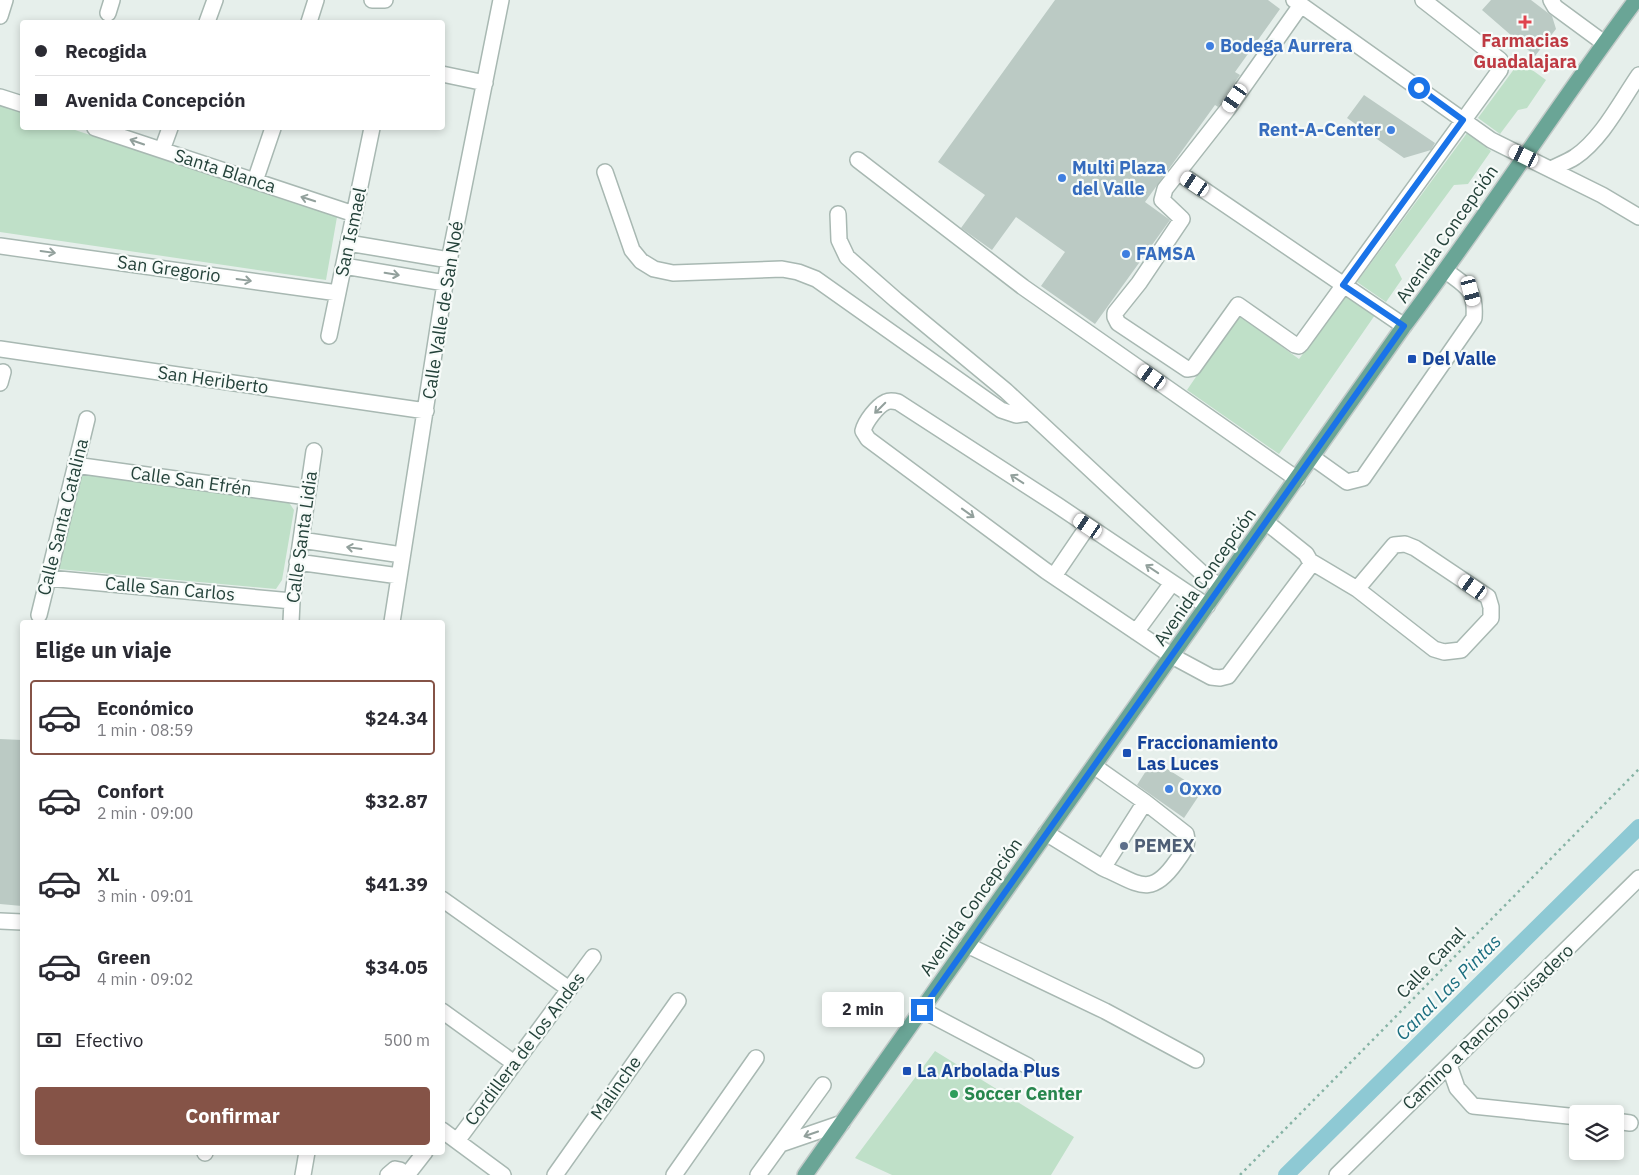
<!DOCTYPE html>
<html lang="es">
<head>
<meta charset="utf-8">
<style>
  :root { --surface:#fff; --page:#f7f7f7; --text:#2b2b33; --muted:#7c7c81; --line:#e1e1e2; --accent:#855347 }
  body { margin:0; font-family:"IBM Plex Sans",sans-serif; background:var(--page); color:var(--text); height:100vh; display:flex; flex-direction:column; font-size:19px; white-space:nowrap }
  * { box-sizing:border-box; margin:0 }
  p { font-size:16px; color:var(--muted) }
  .icon { flex:none; width:28px; height:28px; fill:none; stroke:currentColor; stroke-width:2; stroke-linecap:round; stroke-linejoin:round }
  .map { position:relative; flex:1; overflow:hidden }
  .side { position:absolute; left:20px; top:620px; width:425px; height:535px; display:flex; flex-direction:column; background:var(--surface); border-radius:5px; box-shadow:0 2px 8px #0003 }
  .side>* { flex:none }
  .top-card { position:absolute; left:20px; top:20px; width:425px; height:110px; border-radius:5px; box-shadow:0 2px 8px #0003; display:grid; align-content:center; height:110px; padding:0 15px; background:var(--surface) }
  .controls { position:absolute; left:1569px; top:1105px; display:grid; gap:10px }
  .controls a { display:grid; place-items:center; width:55px; height:55px; border-radius:5px; background:var(--surface); box-shadow:0 2px 8px #0003; font-size:25px }
  .end { position:absolute; width:22px; height:22px; margin:-11px; border:6px solid #1a73e8; background:#fff; box-shadow:0 0 0 2px #fff }
  .from { border-radius:50% }
  .bubble { position:absolute; height:35px; border-radius:5px; background:var(--surface); box-shadow:0 2px 8px #0003; font-size:16px; font-weight:700; line-height:35px; text-align:center }
  .car { position:absolute; width:15px; height:30px; margin:-15px -8px; border-radius:6px; box-shadow:0 0 4px 1px #0007; background:linear-gradient(#fff 24%,#345 0 40%,#fff 0 76%,#345 0 86%,#fff 0) }
  .top-card b { display:flex; align-items:center; gap:18px; height:48px; font-size:19px }
  .top-card b+b { border-top:1px solid var(--line) }
  .top-card i { width:12px; height:12px; background:var(--text) }
  ul { padding:0; list-style:none }
  li { display:flex; align-items:center; gap:15px; height:75px; margin:0 10px 8px; padding:0 5px; border:2px solid transparent; border-radius:5px }
  li div { flex:1 }
  li b { display:block; font-size:19px }
  li em { font-style:normal; font-weight:700 }
  li.selected { border-color:var(--accent) }
  li>.icon { width:45px; height:45px; stroke-width:1.5 }
  h2 { padding:0 15px; font-size:22px; line-height:60px }
  .pay { display:flex; align-items:center; gap:12px; height:55px; padding:0 15px; font-size:19px }
  .pay p { margin-inline-start:auto }
  .button { display:flex; gap:10px; margin-top:auto; padding:10px 15px }
  .button a { flex:1; height:58px; border-radius:5px; background:var(--accent); color:#fff; font-size:20px; font-weight:700; line-height:58px; text-align:center }
  .map>svg:first-child { display:block }
  .green { fill:#bfe0c8 }
  .lines { fill:none; stroke-linecap:round; stroke-linejoin:round }
  .canal { stroke:#8ec9d4; stroke-width:16 }
  .building { fill:#bbcac4 }
  .minor-casing { stroke:#a8b8b2; stroke-width:18 }
  .major-casing { stroke:#c2cac8; stroke-width:18 }
  .path { stroke:#86b3a5; stroke-width:2.5; stroke-dasharray:2.5 4; stroke-linecap:butt }
  .minor { stroke:#fff; stroke-width:15 }
  .major { stroke:#6aa596; stroke-width:15 }
  .oneway { stroke:#92a09c }
  .route { stroke:#1a73e8; stroke-width:6 }
  .health-dot { fill:#e0444e; stroke:#f7fbf9; stroke-width:2 }
  .shop-dot { fill:#3f7fe0; stroke:#f7fbf9; stroke-width:2 }
  .transit-dot { fill:#1a4fb4; stroke:#f7fbf9; stroke-width:2 }
  .service-dot { fill:#5c6f8a; stroke:#f7fbf9; stroke-width:2 }
  .leisure-dot { fill:#2e9e5b; stroke:#f7fbf9; stroke-width:2 }
  .labels { text-anchor:middle; stroke-width:4.5; stroke-linejoin:round; paint-order:stroke }
  .health-label { font-size:18px; font-weight:bold; fill:#be3a42; stroke:#f7fbf9 }
  .shop-label { font-size:18px; font-weight:bold; fill:#366cbe; stroke:#f7fbf9; text-anchor:start }
  .street-label { font-size:18px; fill:#24423a; stroke:#f7fbf9 }
  .transit-label { font-size:18px; font-weight:bold; fill:#164399; stroke:#f7fbf9; text-anchor:start }
  .service-label { font-size:18px; font-weight:bold; fill:#4e5e75; stroke:#f7fbf9; text-anchor:start }
  .leisure-label { font-size:18px; font-weight:bold; fill:#27864d; stroke:#f7fbf9; text-anchor:start }
  .water-label { font-size:19px; font-style:italic; fill:#1c6f80; stroke:#f7fbf9 }
</style>
</head>
<body>
<div class="map">
<svg width="1639" height="1175" viewBox="0 0 1639 1175">
  <rect width="100%" height="100%" fill="#e6efeb"/>
  <path class="green" d="M1520,61L1546,80L1527,108L1518,110L1500,134L1478,118Z
    M0,105L22,112V128H69L337,217L326,280L0,232Z
    M1467,133L1491,151L1468,184L1454,185L1395,265L1402,279L1386,302L1357,282Z
    M1347,295L1375,315L1279,454L1187,390L1238,315L1299,359Z
    M82,474L288,501L294,510L282,580L276,589L58,569Z
    M935,1051L1074,1137L1051,1175H892L855,1158Z"/>
  <g class="lines">
    <path class="canal" d="M1286,1175L1639,827"/>
  </g>
  <path class="building" d="M1055,0H1268L1280,9L1235,72L1240,75L1218,107L1215,105L1145,202L1170,220L1095,324L1041,286L1065,252L1016,217L992,250L961,228L985,195L938,162Z
    M1491,0H1531L1552,16L1556,29L1535,56L1482,10Z
    M1364,95L1435,143L1431,150L1404,158L1347,118Z
    M0,739L22,740V906L0,904Z
    M1153,760L1202,791L1184,818L1137,785Z"/>
  <g class="lines">
    <g class="minor-casing">
      <path id="minor" d="M372,0H385
        M1294,0L1491,140L1602,195L1639,217
        M1551,0L1555,7L1604,43
        M1301,5L1227,110L1165,189L1162,200L1182,219L1139,283L1115,313V317L1118,323L1187,369L1193,368L1238,305L1295,345L1299,346L1301,344L1500,70V60L1423,0
        M108,13L112,0
        M0,16L5,0
        M207,22L215,0
        M309,22L316,0
        M442,74L485,83
        M0,97L22,104
        M95,128L354,214
        M162,150L170,128
        M858,160L1023,287L1297,479
        M1551,169C1559,165 1567,162 1575,157C1602,139 1621,101 1639,75
        M605,172L632,250L641,261L654,269L673,273L782,269L798,272L816,279L1001,410L1016,415L1029,413
        M1179,173L1404,326
        M255,181L273,128
        M838,214L839,240L847,257L896,300L1006,391L1203,574L1220,587
        M348,243L449,260
        M0,246L338,293
        M344,266L445,283
        M329,336L372,128
        M0,349L426,411
        M0,383L3,372
        M1312,457L1347,482L1363,478L1474,318C1476,289 1467,287 1446,271
        M75,465L307,497
        M301,540L402,555
        M1405,544L1415,548L1488,597L1491,607V618L1461,650L1444,652L1434,649L1357,589L1394,545Z
        M1310,561L1357,589
        M297,562L399,576
        M1054,576L1088,526
        M48,578L292,601
        M1207,606L1057,505L898,402C894,401 890,400 886,402C877,406 865,422 863,431L868,439L1046,571L1172,656L1211,677L1220,678L1228,676L1310,566V561L1306,554L1266,522
        M39,615L87,419
        M291,622L292,601L314,451
        M392,622L447,271L501,0
        M1136,632L1172,583
        M1046,833L1103,868L1145,802L1094,766
        M1103,868C1138,883 1150,899 1176,862C1183,852 1189,846 1186,834L1145,802
        M442,899L569,989
        M0,921L22,922
        M967,945L1105,1011L1196,1060
        M922,1010L1028,1066
        M442,1011L514,1063
        M1449,1065L1457,1088L1473,1106L1578,1117
        M1615,1121L1630,1123
        M442,1130L503,1175
        M457,1141L593,957
        M781,1144L842,1123
        M205,1153V1152
        M303,1175L307,1152
        M388,1175L395,1169L400,1170L407,1175
        M407,1175L425,1152
        M555,1175L678,1001
        M674,1175L756,1058
        M758,1175L823,1085
        M1337,1175L1639,878"/>
    </g>
    <g class="major-casing">
      <path id="major" d="M805,1175L1404,326C1484,220 1556,107 1636,0"/>
    </g>
    <path class="path" d="M1240,1175L1639,769"/>
    <use href="#minor" class="minor"/>
    <use href="#major" class="major"/>
  </g>
  <defs><path id="oneway-shaft" d="M-6 0H5M1.5-3L5.5 0L1.5 3" fill="none" stroke-width="1.6" stroke-linecap="round" stroke-linejoin="round" transform="scale(1.25)"/></defs>
  <g class="oneway">
    <use href="#oneway-shaft" transform="translate(137 142) rotate(-161)"/>
    <use href="#oneway-shaft" transform="translate(308 199) rotate(-162)"/>
    <use href="#oneway-shaft" transform="translate(48 252) rotate(8)"/>
    <use href="#oneway-shaft" transform="translate(392 274) rotate(9)"/>
    <use href="#oneway-shaft" transform="translate(244 280) rotate(8)"/>
    <use href="#oneway-shaft" transform="translate(880 408) rotate(135)"/>
    <use href="#oneway-shaft" transform="translate(1017 479) rotate(-147)"/>
    <use href="#oneway-shaft" transform="translate(968 513) rotate(36)"/>
    <use href="#oneway-shaft" transform="translate(354 548) rotate(-172)"/>
    <use href="#oneway-shaft" transform="translate(1152 569) rotate(-146)"/>
    <use href="#oneway-shaft" transform="translate(811 1134) rotate(161)"/>
  </g>
  <g class="lines">
    <path class="route" d="M922,1010L1404,326L1343,285L1463,120L1419,88"/>
  </g>
  <path class="health-dot" d="M1522.5 14.5h5v5h5v5h-5v5h-5v-5h-5v-5h5z"/>
  <g class="shop-dot">
    <circle cx="1210" cy="46" r="5"/>
    <circle cx="1391" cy="130" r="5"/>
    <circle cx="1062" cy="178" r="5"/>
    <circle cx="1126" cy="254" r="5"/>
    <circle cx="1169" cy="789" r="5"/>
  </g>
  <g class="transit-dot">
    <rect x="1407" y="354" width="10" height="10" rx="2.5"/>
    <rect x="1122" y="748" width="10" height="10" rx="2.5"/>
    <rect x="902" y="1066" width="10" height="10" rx="2.5"/>
  </g>
  <circle class="service-dot" cx="1124" cy="846" r="5"/>
  <circle class="leisure-dot" cx="954" cy="1094" r="5"/>
  <g class="labels">
    <g class="health-label">
      <text x="1525" y="47">Farmacias<tspan x="1525" dy="21">Guadalajara</tspan></text>
    </g>
    <g class="shop-label">
      <text x="1220" y="52">Bodega Aurrera</text>
      <text x="1381" y="136" text-anchor="end">Rent-A-Center</text>
      <text x="1072" y="174">Multi Plaza<tspan x="1072" dy="21">del Valle</tspan></text>
      <text x="1136" y="260">FAMSA</text>
      <text x="1179" y="795">Oxxo</text>
    </g>
    <g class="street-label">
      <text transform="translate(225 171) rotate(18)" y="6">Santa Blanca</text>
      <text transform="translate(351 232) rotate(-78)" y="6">San Ismael</text>
      <text transform="translate(1447 234) rotate(-55)" y="6">Avenida Concepción</text>
      <text transform="translate(169 269) rotate(8)" y="6">San Gregorio</text>
      <text transform="translate(443 310) rotate(-81)" y="6">Calle Valle de San Noé</text>
      <text transform="translate(213 380) rotate(8)" y="6">San Heriberto</text>
      <text transform="translate(191 481) rotate(8)" y="6">Calle San Efrén</text>
      <text transform="translate(63 517) rotate(-76)" y="6">Calle Santa Catalina</text>
      <text transform="translate(302 537) rotate(-82)" y="6">Calle Santa Lidia</text>
      <text transform="translate(1205 577) rotate(-55)" y="6">Avenida Concepción</text>
      <text transform="translate(170 589) rotate(5)" y="6">Calle San Carlos</text>
      <text transform="translate(971 907) rotate(-55)" y="6">Avenida Concepción</text>
      <text transform="translate(1431 963) rotate(-46)" y="6">Calle Canal</text>
      <text transform="translate(1488 1027) rotate(-44)" y="6">Camino a Rancho Divisadero</text>
      <text transform="translate(525 1049) rotate(-53)" y="6">Cordillera de los Andes</text>
      <text transform="translate(616 1088) rotate(-55)" y="6">Malinche</text>
    </g>
    <g class="transit-label">
      <text x="1422" y="365">Del Valle</text>
      <text x="1137" y="749">Fraccionamiento<tspan x="1137" dy="21">Las Luces</tspan></text>
      <text x="917" y="1077">La Arbolada Plus</text>
    </g>
    <g class="service-label">
      <text x="1134" y="852">PEMEX</text>
    </g>
    <g class="leisure-label">
      <text x="964" y="1100">Soccer Center</text>
    </g>
    <g class="water-label">
      <text transform="translate(1448 987) rotate(-45)" y="7">Canal Las Pintas</text>
    </g>
  </g>
</svg>
<div class="controls">
<a><svg class="icon" aria-label="layers" viewBox="0 0 24 24"><path d="M12 4l9 5-9 5-9-5zM3 14l9 5 9-5"/></svg></a>
</div>
<i class="end from" style="left:1419px;top:88px"></i>
<i class="end" style="left:922px;top:1010px"></i>
<div class="bubble" style="left:822px;top:992px;width:82px">2 min</div>
<i class="car" style="left:1235px;top:98px;rotate:215deg"></i>
<i class="car" style="left:1524px;top:156px;rotate:296deg"></i>
<i class="car" style="left:1195px;top:184px;rotate:304deg"></i>
<i class="car" style="left:1471px;top:291px;rotate:165deg"></i>
<i class="car" style="left:1152px;top:377px;rotate:305deg"></i>
<i class="car" style="left:1088px;top:526px;rotate:304deg"></i>
<i class="car" style="left:1473px;top:587px;rotate:305deg"></i>
<div class="top-card">
<b><i class="from"></i>Recogida</b>
<b><i></i>Avenida Concepción</b>
</div>
<section class="side">
<h2>Elige un viaje</h2>
<ul>
<li class="selected"><svg class="icon" aria-label="car" viewBox="0 0 24 24"><path d="M5 17H2v-5l4-1 3-4h7l3 4 3 1v5h-3M9 17h6M6 11h13"/><circle cx="7" cy="17" r="2"/><circle cx="17" cy="17" r="2"/></svg><div><b>Económico</b><p>1 min · 08:59</p></div><em>$24.34</em></li>
<li><svg class="icon" aria-label="car" viewBox="0 0 24 24"><path d="M5 17H2v-5l4-1 3-4h7l3 4 3 1v5h-3M9 17h6M6 11h13"/><circle cx="7" cy="17" r="2"/><circle cx="17" cy="17" r="2"/></svg><div><b>Confort</b><p>2 min · 09:00</p></div><em>$32.87</em></li>
<li><svg class="icon" aria-label="car" viewBox="0 0 24 24"><path d="M5 17H2v-5l4-1 3-4h7l3 4 3 1v5h-3M9 17h6M6 11h13"/><circle cx="7" cy="17" r="2"/><circle cx="17" cy="17" r="2"/></svg><div><b>XL</b><p>3 min · 09:01</p></div><em>$41.39</em></li>
<li><svg class="icon" aria-label="car" viewBox="0 0 24 24"><path d="M5 17H2v-5l4-1 3-4h7l3 4 3 1v5h-3M9 17h6M6 11h13"/><circle cx="7" cy="17" r="2"/><circle cx="17" cy="17" r="2"/></svg><div><b>Green</b><p>4 min · 09:02</p></div><em>$34.05</em></li>
</ul>
<div class="pay"><svg class="icon" aria-label="cash" viewBox="0 0 24 24"><path d="M3 7h18v10H3z"/><circle cx="12" cy="12" r="2"/></svg>Efectivo<p>500 m</p></div>
<div class="button"><a>Confirmar</a></div>
</section>
</div>
</body>
</html>
